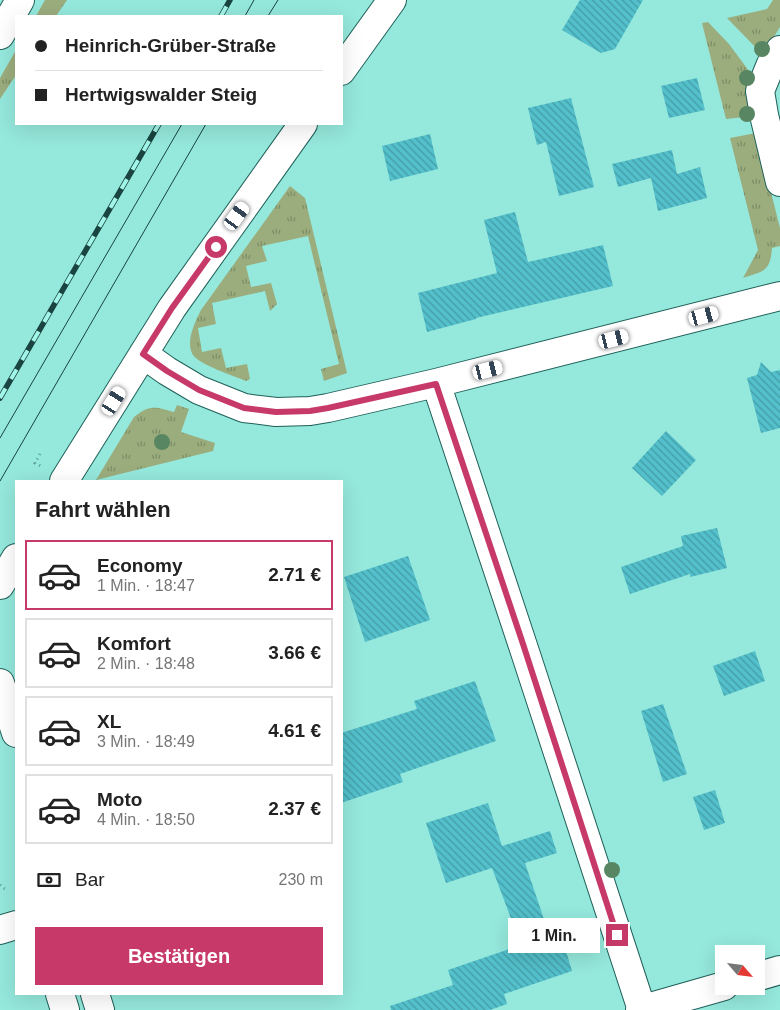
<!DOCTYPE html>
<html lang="de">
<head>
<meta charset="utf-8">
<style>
  :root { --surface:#fff; --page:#f6f6f6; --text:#222; --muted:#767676; --line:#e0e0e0; --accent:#c63969 }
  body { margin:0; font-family:Helvetica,sans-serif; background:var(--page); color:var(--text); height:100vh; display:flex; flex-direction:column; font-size:19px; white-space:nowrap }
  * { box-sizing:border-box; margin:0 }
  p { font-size:16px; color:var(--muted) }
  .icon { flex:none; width:28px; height:28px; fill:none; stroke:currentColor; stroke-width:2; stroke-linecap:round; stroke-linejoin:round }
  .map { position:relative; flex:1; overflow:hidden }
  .details { position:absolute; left:15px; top:480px; width:328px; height:515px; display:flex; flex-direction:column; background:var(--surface); border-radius:0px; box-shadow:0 5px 20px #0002 }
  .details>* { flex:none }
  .guide { position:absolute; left:15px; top:15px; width:328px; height:110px; border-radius:0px; box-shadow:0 5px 20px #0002; display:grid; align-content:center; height:110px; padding:0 20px; background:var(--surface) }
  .needle { width:32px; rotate:118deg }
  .controls { position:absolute; left:715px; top:945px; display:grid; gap:10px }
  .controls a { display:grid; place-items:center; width:50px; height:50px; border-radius:0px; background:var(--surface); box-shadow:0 5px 20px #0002; font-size:25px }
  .end { position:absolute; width:22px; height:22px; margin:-11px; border:6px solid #c63969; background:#fff; box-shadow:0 0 0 2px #fff }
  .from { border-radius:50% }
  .bubble { position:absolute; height:35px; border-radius:0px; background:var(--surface); box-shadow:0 5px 20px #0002; font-size:16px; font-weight:600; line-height:35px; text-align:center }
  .car { position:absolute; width:15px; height:30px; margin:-15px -8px; border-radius:6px; box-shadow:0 0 4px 1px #0007; background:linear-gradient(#fff 24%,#345 0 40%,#fff 0 76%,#345 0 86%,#fff 0) }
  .guide b { display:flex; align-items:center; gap:18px; height:48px; font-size:19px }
  .guide b+b { border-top:1px solid var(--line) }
  .guide i { width:12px; height:12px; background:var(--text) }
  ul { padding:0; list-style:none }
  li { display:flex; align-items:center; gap:15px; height:70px; margin:0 10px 8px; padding:0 10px; border:2px solid var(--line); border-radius:0px }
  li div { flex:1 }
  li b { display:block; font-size:19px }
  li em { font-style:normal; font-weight:600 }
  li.current { border-color:var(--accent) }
  li>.icon { width:45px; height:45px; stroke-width:1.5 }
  h2 { padding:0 20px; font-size:22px; line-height:60px }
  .pay { display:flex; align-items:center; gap:12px; height:55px; padding:0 20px; font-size:19px }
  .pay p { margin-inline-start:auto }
  .cta { display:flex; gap:10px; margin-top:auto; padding:10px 20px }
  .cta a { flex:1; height:58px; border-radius:0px; background:var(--accent); color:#fff; font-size:20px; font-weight:600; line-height:58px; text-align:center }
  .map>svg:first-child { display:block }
  .grass { fill:url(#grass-tufts) }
  .building { fill:url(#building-back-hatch) }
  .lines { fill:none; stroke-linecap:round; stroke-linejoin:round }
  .minor-casing { stroke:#1f6059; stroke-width:30 }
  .path { stroke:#59988f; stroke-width:3; stroke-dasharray:1 4; stroke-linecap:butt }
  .minor { stroke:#fff; stroke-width:28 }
  .tram { stroke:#19443f; stroke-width:1 }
  .rail-casing { stroke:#19443f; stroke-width:5.5 }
  .rail { stroke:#a2f5e9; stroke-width:4; stroke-dasharray:11; stroke-linecap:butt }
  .tree { fill:#588663 }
  .route { stroke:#c63969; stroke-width:6 }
</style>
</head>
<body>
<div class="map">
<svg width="780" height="1010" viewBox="0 0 780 1010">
  <defs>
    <pattern id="grass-tufts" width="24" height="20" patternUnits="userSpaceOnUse" patternTransform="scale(1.25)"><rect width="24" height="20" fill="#9bad7d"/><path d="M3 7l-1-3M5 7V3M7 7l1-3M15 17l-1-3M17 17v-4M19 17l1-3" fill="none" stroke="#7c8d66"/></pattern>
    <pattern id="building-back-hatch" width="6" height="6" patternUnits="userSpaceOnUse" patternTransform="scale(1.25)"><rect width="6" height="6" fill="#53c0cb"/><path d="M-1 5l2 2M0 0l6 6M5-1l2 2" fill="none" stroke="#439ca5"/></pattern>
  </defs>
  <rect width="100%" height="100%" fill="#95e8dc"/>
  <path class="grass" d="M45,0H67L56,16H36Z
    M773,0H780V27L763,55L727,18L767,9Z
    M708,22L729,44L752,75L750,83L753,116L726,119L702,23Z
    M16,50V75L0,99V78Z
    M756,133L780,228V246L772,248C770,272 764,271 743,278L758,250L730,138Z
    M290,186L305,198L347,373L324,381L321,369L339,364L308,236L262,246L267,261L246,266L251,287L271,283L277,304L270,311L265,291L212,303L216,324L198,328L202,352L221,348L226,368L247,364L250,379L246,381C234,376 200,365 193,355C185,342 195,322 201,310Z
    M177,405L189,409L181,432L215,443L213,451L96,480L134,417C150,404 156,407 174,412Z"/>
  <path class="building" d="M580,0H643L615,49L601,53L562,30Z
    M697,78L705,110L669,118L661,86Z
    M571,98L594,187L559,196L546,142L537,145L528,108Z
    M430,134L438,169L390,181L382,146Z
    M672,150L677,174L700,167L707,198L658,211L651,178L618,187L612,164Z
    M515,212L528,262L603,245L613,286L476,318V319L427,332L418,293L497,273L484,220Z
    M761,362L771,372L780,370V428L761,433L747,378L757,375Z
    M666,431L696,460L662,496L632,468Z
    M717,528L727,568L690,577V574L630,594L621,567L683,546L681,536Z
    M408,556L430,620L365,642L344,577Z
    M755,651L765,681L724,696L713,666Z
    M475,681L496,741L400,774L403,782L341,803V733L417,709L414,701Z
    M663,704L687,774L663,782L641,711Z
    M715,790L725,823L704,830L693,797Z
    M488,803L502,846L550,831L557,853L525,863L549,934L560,931L572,971L504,994L507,1004L490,1010H391L390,1006L453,985L448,970L521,945L492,868L446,883L426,823Z"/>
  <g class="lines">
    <g class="minor-casing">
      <path id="minor" d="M0,35L20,0
        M780,50L771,64L760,91L764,115L780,182
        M341,71L392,0
        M143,354L167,371L199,390L244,408L276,412L310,411L328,408L436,383L780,296
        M436,383L526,655L642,1010
        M64,481L172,308L303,124
        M0,585L16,558
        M0,683L16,733
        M0,930L16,925
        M756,977L780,970
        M60,994L65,1010
        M95,994L100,1010
        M640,1010L724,986"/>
    </g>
    <path class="path" d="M40,454L35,463L41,466
      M0,885L5,889"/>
    <use href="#minor" class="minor"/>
    <path class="tram" d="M245,16L254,0
      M268,16L278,0
      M0,438L182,124
      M0,481L206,124"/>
    <g class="rail-casing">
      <path id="rail" d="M221,16L230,0
        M0,398L159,124"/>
    </g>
    <use href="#rail" class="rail"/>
  </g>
  <g class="tree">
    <circle cx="762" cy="49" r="8"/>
    <circle cx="747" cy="78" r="8"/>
    <circle cx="747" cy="114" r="8"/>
    <circle cx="162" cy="442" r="8"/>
    <circle cx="612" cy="870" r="8"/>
  </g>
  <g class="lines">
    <path class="route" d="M216,247L172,308L143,354L167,371L199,390L244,408L276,412L310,411L328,408L436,384L523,644L617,935"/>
  </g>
</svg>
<div class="controls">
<a><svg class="needle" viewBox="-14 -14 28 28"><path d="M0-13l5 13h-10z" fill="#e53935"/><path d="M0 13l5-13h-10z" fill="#767676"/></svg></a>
</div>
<i class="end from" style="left:216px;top:247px"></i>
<i class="end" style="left:617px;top:935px"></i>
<div class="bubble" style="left:508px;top:918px;width:92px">1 Min.</div>
<i class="car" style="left:237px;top:216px;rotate:36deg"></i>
<i class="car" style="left:704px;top:316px;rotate:75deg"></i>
<i class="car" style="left:614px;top:339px;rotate:76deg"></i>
<i class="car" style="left:488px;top:370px;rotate:76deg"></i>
<i class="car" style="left:114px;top:401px;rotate:32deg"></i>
<div class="guide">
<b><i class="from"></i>Heinrich-Grüber-Straße</b>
<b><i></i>Hertwigswalder Steig</b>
</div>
<section class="details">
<h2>Fahrt wählen</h2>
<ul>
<li class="current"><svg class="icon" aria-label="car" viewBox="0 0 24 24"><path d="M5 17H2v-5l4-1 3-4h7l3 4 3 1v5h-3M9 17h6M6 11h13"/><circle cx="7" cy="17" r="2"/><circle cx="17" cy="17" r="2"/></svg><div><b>Economy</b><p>1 Min. · 18:47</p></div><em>2.71 €</em></li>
<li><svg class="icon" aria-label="car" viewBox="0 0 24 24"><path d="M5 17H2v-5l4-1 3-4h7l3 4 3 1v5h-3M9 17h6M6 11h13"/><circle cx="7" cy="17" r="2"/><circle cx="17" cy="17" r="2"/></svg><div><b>Komfort</b><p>2 Min. · 18:48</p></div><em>3.66 €</em></li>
<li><svg class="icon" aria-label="car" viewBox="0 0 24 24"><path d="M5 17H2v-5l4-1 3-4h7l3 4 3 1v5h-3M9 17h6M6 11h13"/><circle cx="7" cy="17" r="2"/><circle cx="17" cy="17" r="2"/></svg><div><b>XL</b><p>3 Min. · 18:49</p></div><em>4.61 €</em></li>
<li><svg class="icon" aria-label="car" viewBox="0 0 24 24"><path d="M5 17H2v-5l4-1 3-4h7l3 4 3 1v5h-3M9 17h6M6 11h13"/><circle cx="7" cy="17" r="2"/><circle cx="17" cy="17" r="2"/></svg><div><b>Moto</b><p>4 Min. · 18:50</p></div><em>2.37 €</em></li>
</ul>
<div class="pay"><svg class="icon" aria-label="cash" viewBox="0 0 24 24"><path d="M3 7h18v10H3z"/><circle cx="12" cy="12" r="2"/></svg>Bar<p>230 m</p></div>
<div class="cta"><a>Bestätigen</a></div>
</section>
</div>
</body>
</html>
